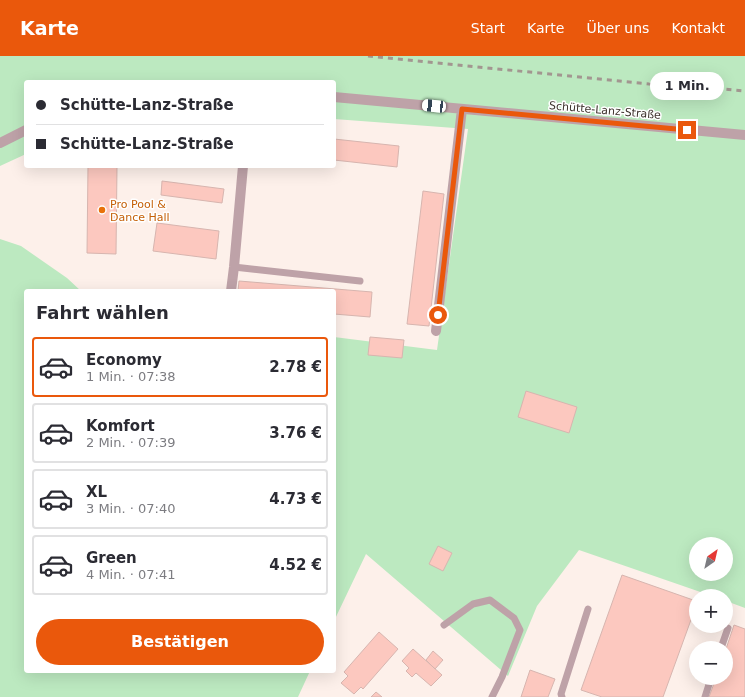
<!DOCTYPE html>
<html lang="de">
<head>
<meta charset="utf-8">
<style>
  :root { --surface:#fff; --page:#f2f2f3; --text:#2b2b33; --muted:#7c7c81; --line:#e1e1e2; --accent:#ea580c }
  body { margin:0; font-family:"DejaVu Sans",sans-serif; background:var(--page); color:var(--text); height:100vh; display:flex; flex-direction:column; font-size:15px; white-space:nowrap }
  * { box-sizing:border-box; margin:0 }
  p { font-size:13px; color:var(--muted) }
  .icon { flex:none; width:22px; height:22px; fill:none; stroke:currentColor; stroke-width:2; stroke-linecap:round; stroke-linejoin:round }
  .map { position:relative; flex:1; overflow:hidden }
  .side { position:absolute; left:24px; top:233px; width:312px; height:384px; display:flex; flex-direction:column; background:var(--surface); border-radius:4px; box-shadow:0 4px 16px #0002 }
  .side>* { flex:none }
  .guide { position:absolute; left:24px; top:24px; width:312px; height:88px; border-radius:4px; box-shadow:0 4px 16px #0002; display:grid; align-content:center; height:88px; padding:0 12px; background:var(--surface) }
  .needle { width:26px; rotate:34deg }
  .fabs { position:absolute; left:689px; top:481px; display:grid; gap:8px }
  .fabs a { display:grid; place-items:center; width:44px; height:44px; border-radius:50%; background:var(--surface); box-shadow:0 4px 16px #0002; font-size:20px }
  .end { position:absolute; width:18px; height:18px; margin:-9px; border:5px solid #ea580c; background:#fff; box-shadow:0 0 0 2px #fff }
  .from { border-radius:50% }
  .bubble { position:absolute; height:28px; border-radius:14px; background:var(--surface); box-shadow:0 4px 16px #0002; font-size:13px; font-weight:700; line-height:28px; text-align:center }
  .car { position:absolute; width:12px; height:24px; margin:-12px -6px; border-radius:5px; box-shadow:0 0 3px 1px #0007; background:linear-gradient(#fff 24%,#345 0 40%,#fff 0 76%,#345 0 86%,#fff 0) }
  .guide b { display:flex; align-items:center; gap:14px; height:38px; font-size:15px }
  .guide b+b { border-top:1px solid var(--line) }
  .guide i { width:10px; height:10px; background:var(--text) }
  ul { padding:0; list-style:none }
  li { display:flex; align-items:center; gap:12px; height:60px; margin:0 8px 6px; padding:0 4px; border:2px solid var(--line); border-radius:4px }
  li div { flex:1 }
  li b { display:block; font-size:15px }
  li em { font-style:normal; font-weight:700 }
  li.current { border-color:var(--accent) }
  li>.icon { width:36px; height:36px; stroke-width:1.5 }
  h2 { padding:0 12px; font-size:18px; line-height:48px }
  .button { display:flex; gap:8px; margin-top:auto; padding:8px 12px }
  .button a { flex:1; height:46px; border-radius:24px; background:var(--accent); color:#fff; font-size:16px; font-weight:700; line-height:46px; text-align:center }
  header { display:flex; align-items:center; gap:24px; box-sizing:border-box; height:56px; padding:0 20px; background:var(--accent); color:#fff }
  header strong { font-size:19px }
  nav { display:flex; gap:22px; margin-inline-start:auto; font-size:14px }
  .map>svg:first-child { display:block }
  .green { fill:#bce9c0; fill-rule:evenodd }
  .building { fill:#fcc8bf; stroke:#d7b5af }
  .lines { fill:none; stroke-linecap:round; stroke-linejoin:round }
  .lane { stroke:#bea2a8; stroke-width:7 }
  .street { stroke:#bea2a8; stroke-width:10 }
  .rail { stroke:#a29690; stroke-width:3; stroke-dasharray:5 5; stroke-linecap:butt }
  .route { stroke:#ea580c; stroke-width:5 }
  .food-dot { fill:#e8710a; stroke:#fff; stroke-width:1.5 }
  .labels { text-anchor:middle; stroke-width:3; stroke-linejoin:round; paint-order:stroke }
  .street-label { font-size:11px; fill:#3b302a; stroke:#fff }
  .food-label { font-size:11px; fill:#c56008; stroke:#fff; text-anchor:start }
</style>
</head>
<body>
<header>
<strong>Karte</strong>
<nav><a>Start</a><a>Karte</a><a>Über uns</a><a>Kontakt</a></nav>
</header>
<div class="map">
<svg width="745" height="641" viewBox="0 0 745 641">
  <rect width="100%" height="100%" fill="#fdf0ea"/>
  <path class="green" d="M0,0H745V552L726,545V540H712L579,494L537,550L508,620L366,498L334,565V281L437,294L468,73L334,63V26H26V98L0,110ZM696,488H726V518H696Z
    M0,183L21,190L67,222L81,235H26V615H310L298,641H0Z"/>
  <path class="building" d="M334,83L399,90L397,111L334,104Z
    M88,110H117L116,198L87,197Z
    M162,125L224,133L222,147L161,139Z
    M423,135L444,138L429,270L407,268Z
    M157,167L219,175L216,203L153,195Z
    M239,225L372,236L370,261L334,258V235H238Z
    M370,281L404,284L402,302L368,299Z
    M526,335L577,351L569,377L518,361Z
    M438,490L452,497L443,515L429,508Z
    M622,519L696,545V550L663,641H602L581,634Z
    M734,569L745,573V641H709L716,622H726V593Z
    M379,576L398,593L363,633L361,631L354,638L341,627L348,620L344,616Z
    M413,593L442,619L431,630L416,617L412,621L406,615L409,612L402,605Z
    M433,595L443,604L435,613L426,604Z
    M530,614L555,623L548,641H521Z
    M376,636L382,641H371Z"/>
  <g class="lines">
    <path class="lane" d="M234,211L360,225
      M444,569L473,548L490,544L514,562L520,574L502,621L492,641
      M721,592L728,572
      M562,641L561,638L588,553
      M705,641L711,622"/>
    <path class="street" d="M334,41L745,79
      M0,87L26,74
      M231,235L234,211L243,110
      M436,275L462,53"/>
    <path class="rail" d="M368,0L649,28L701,31L745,35"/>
  </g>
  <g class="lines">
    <path class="route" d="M438,259L462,53L687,74"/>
  </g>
  <circle class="food-dot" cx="102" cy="154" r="4"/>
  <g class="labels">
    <g class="street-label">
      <text transform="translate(605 54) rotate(5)" y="4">Schütte-Lanz-Straße</text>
    </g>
    <g class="food-label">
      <text x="110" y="152">Pro Pool &amp;<tspan x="110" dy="13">Dance Hall</tspan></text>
    </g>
  </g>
</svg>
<div class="fabs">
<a><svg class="needle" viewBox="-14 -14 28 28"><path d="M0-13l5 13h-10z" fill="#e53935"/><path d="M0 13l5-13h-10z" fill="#7c7c81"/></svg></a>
<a>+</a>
<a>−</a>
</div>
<i class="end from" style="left:438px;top:259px"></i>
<i class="end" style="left:687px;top:74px"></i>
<div class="bubble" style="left:650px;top:16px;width:74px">1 Min.</div>
<i class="car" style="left:434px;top:50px;rotate:276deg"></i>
<div class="guide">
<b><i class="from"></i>Schütte-Lanz-Straße</b>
<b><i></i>Schütte-Lanz-Straße</b>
</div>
<section class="side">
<h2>Fahrt wählen</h2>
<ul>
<li class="current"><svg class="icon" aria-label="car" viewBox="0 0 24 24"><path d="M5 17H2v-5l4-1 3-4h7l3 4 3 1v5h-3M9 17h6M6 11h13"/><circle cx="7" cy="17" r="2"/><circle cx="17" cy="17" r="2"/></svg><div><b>Economy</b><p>1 Min. · 07:38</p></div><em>2.78 €</em></li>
<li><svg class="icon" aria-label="car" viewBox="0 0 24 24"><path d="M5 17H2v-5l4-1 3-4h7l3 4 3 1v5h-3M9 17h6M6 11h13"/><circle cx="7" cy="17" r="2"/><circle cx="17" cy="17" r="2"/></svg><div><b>Komfort</b><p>2 Min. · 07:39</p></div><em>3.76 €</em></li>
<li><svg class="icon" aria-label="car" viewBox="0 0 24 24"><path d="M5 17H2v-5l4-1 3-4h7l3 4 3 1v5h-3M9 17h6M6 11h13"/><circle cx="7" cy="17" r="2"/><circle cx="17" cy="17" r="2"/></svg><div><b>XL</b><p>3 Min. · 07:40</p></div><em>4.73 €</em></li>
<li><svg class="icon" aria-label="car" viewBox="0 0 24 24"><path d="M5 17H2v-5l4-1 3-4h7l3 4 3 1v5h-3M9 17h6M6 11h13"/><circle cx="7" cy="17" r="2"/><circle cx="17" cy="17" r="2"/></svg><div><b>Green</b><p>4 Min. · 07:41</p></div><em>4.52 €</em></li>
</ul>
<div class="button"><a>Bestätigen</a></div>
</section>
</div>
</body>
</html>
